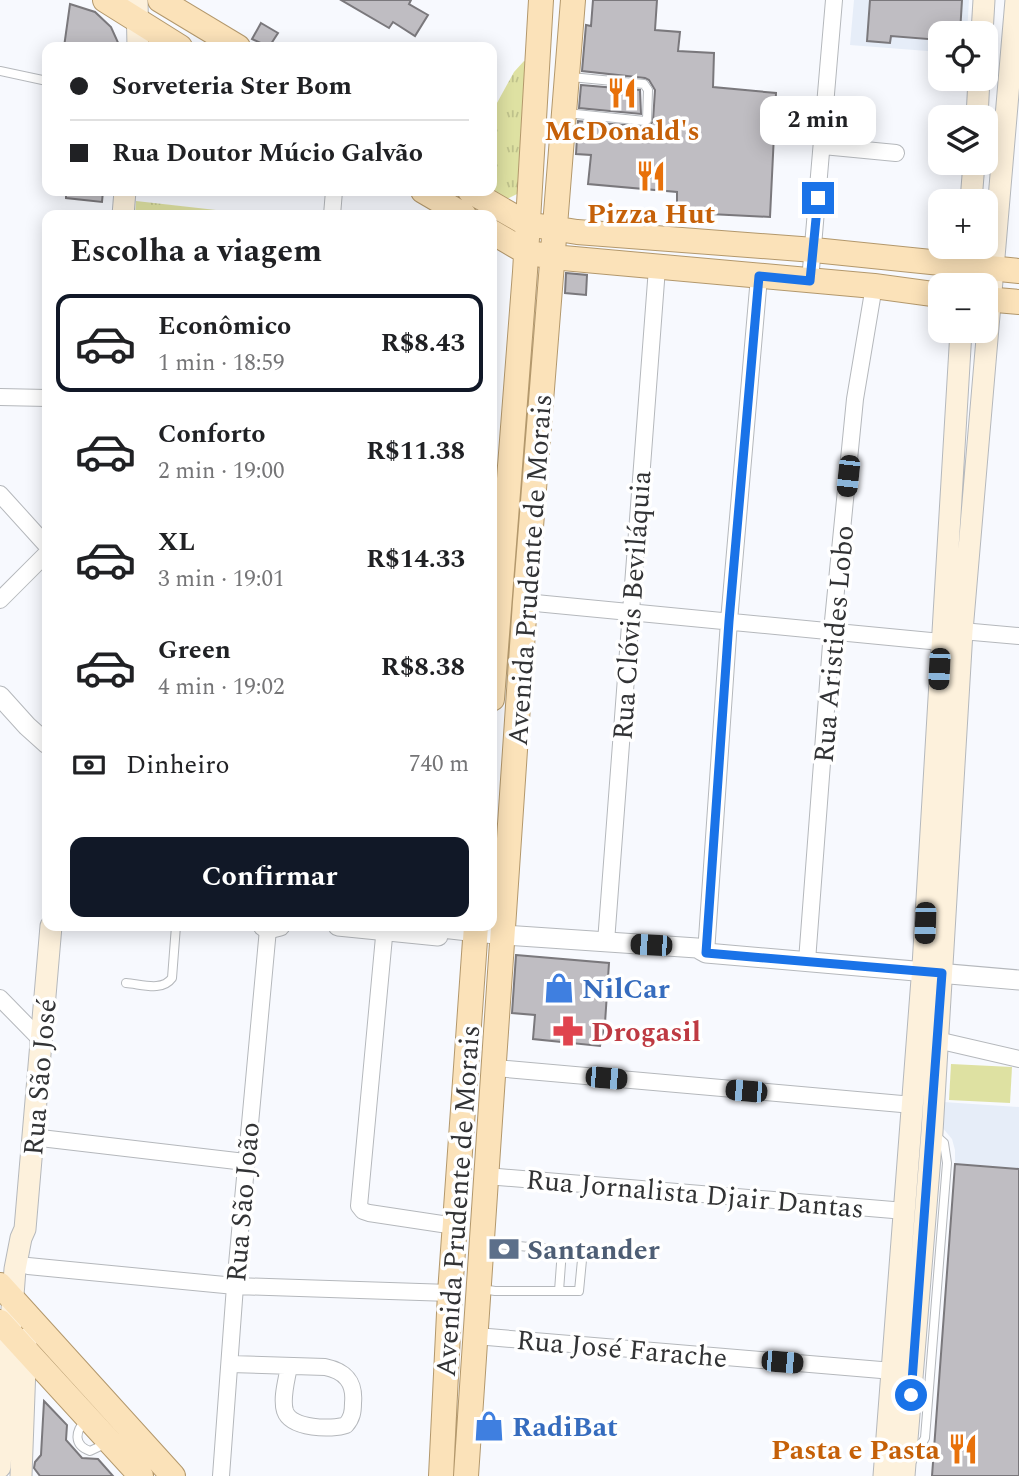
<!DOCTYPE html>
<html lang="pt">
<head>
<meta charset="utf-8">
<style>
  :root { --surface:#fff; --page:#f6f6f6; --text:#202124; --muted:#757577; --line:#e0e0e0; --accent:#111827 }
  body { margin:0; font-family:Spectral,serif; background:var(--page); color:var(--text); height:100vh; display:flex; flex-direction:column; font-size:26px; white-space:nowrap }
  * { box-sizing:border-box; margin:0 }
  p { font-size:23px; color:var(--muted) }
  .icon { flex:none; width:38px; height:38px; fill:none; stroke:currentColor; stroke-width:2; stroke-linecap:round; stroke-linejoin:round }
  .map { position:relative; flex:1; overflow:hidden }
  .details { position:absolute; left:42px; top:210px; width:455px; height:721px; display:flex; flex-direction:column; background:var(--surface); border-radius:14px; box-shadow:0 4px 18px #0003 }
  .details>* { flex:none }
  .hud { position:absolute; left:42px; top:42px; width:455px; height:154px; border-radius:14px; box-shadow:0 4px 18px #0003; display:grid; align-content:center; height:154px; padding:0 28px; background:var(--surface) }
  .tools { position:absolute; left:928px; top:21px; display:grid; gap:14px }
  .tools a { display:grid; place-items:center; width:70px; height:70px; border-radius:14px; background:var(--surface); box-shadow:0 4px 18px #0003; font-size:35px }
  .end { position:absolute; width:32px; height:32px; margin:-16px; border:9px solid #1a73e8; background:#fff; box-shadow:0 0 0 4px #fff }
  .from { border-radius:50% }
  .bubble { position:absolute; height:49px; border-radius:14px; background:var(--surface); box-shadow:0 4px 18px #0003; font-size:23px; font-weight:700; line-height:49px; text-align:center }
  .car { position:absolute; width:21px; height:42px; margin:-21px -10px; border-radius:9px; box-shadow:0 0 5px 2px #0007; background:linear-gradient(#222 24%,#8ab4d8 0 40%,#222 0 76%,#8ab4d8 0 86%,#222 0) }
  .hud b { display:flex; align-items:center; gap:24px; height:66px; font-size:26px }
  .hud b+b { border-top:2px solid var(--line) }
  .hud i { width:18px; height:18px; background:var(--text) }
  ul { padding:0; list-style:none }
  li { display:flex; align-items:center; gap:21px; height:98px; margin:0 14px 10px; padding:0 14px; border:4px solid transparent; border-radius:14px }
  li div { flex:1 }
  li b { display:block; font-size:26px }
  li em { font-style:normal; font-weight:700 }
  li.current { border-color:var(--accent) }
  li>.icon { width:63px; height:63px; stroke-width:1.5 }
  h2 { padding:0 28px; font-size:32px; line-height:84px }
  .pay { display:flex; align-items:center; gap:18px; height:77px; padding:0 28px; font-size:26px }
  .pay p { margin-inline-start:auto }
  .primary-button { display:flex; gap:14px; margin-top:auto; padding:14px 28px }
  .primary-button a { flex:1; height:80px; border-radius:14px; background:var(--accent); color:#fff; font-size:28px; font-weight:700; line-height:80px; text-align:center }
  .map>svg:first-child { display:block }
  .built { fill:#e6edf8 }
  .grass { fill:#dee1a2 }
  .park { fill:url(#park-tufts) }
  .building { fill:#bfbdc2; stroke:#7a787c; stroke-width:2 }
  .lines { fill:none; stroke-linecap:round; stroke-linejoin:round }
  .service-casing { stroke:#b5b8bc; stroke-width:10 }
  .minor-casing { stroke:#b5b8bc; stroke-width:18 }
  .tertiary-casing { stroke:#b5b8bc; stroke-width:21 }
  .secondary-casing { stroke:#b5b8bc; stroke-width:23 }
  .primary-casing { stroke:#b3986c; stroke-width:26 }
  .service { stroke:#fff; stroke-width:8 }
  .minor { stroke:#fff; stroke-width:16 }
  .tertiary { stroke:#fff; stroke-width:19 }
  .secondary { stroke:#fdf1dc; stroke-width:21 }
  .primary { stroke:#fbe2b9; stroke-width:24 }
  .route { stroke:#1a73e8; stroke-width:9 }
  .labels { text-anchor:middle; stroke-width:7; stroke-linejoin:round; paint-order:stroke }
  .food-label { font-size:28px; font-weight:bold; fill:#c56008; stroke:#fff }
  .street-label { font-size:28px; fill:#323335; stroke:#fff }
  .shop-label { font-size:28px; font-weight:bold; fill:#366cbe; stroke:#fff; text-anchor:start }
  .health-label { font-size:28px; font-weight:bold; fill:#be3a42; stroke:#fff; text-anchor:start }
  .service-label { font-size:28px; font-weight:bold; fill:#4e5e75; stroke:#fff; text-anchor:start }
</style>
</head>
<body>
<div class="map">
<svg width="1019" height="1476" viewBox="0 0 1019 1476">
  <defs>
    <pattern id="park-tufts" width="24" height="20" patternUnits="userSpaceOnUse" patternTransform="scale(1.75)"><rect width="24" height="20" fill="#dee1a2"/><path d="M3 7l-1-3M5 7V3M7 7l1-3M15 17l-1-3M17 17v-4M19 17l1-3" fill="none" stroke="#bfc28c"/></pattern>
  </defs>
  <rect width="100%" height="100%" fill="#f7f9fe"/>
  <path class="built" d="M854,0H969L967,33H940V52L850,45Z
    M943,1102L1019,1107V1476H932L955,1164V1150L952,1139L941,1126Z"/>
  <path class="grass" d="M951,1064L1012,1067L1010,1103L949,1100Z"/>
  <path class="park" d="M524,61L528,63L519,193L507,199L492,190V112L514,72Z
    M136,201L216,210V215H135Z"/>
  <path class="building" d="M341,0H411L409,4L428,15L415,36L393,22L389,28Z
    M593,0H657L655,30L680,32L678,51L714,53L713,87L776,93L770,217L690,213L689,205L677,204V192L588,184L591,155L576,154L578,121L648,127L653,121L655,90L649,80L645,78L582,71L586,25L591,26Z
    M870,0H962L960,33H940V40L891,36L890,43L867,41Z
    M70,4L95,12L111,27L120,47H64Z
    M261,23L278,33L269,47L252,39Z
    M581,85L640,90L641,114L579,108Z
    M66,191H103L102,202L66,198Z
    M566,273L587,275L586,295L565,293Z
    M516,955L609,963L605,1023L600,1046L533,1039L535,1015L512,1013Z
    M955,1164L1019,1169V1476H932Z
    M44,1401L67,1425L66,1440L82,1458L98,1459L113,1476H40L34,1468L35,1462L41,1455Z"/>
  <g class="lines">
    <g class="service-casing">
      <path id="service" d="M0,71L47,81
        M566,113L645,121L647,120L648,90L644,84L571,77
        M126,983C141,984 162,992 172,978L176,926
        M485,1243L562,1250L559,1291
        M482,1289L495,1291H579L582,1260
        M86,1420C75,1431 73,1445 90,1451L107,1443
        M912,1461L925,1438L947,1163L944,1143L934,1134"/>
    </g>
    <g class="minor-casing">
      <path id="minor" d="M823,146L896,153
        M332,215L334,191
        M810,281L834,0
        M0,397L47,398
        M0,494L47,546
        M0,600L47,553
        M525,602L941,642
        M962,631L1019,636
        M385,926L359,1206L363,1211L369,1213L455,1226
        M606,942L657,268
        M706,953L729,621L759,277
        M807,961L832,631L855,399L874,286
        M0,998L41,1040
        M937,1040L1019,1059
        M495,1068L913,1105
        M32,1137L245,1162
        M486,1176L905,1211
        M28,1266L235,1286L450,1293
        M476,1336L893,1371
        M230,1364L325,1367C345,1371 355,1382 353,1403C353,1412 352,1418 346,1425C332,1430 291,1429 285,1411C281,1398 287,1379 289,1366
        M221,1476L235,1286L268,929"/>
    </g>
    <g class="tertiary-casing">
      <path id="tertiary" d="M0,696L27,726L47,744
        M263,926L268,929L280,926
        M338,926L438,936
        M424,926L504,935L697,948L706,953L1019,980"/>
    </g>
    <g class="secondary-casing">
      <path id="secondary" d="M137,0L138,47
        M982,33L984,0
        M977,117L979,79
        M971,201L974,163
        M123,215L125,191
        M964,285L968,247
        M0,1467L15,1269L21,1238L25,1229L51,926
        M21,1476L26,1339
        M884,1476L923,966L961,331
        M904,1476L932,1132L962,631L1016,0"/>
    </g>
    <g class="primary-casing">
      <path id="primary" d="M105,0L180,47
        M160,0L238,47
        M423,191L464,215
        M470,191L527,224L577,232L814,250L1019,271
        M492,232L526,252L552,257L874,286L940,295
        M985,299L1019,302
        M492,699L525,272L541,0
        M0,1285L173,1476
        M0,1322L141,1476
        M441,1476L450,1293L476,926
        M466,1476L525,602L573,0"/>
    </g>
    <use href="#service" class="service"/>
    <use href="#minor" class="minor"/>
    <use href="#tertiary" class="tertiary"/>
    <use href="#secondary" class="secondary"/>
    <use href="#primary" class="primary"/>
  </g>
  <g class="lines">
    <path class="route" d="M818,198L810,281L759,276L729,621L706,953L942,973L911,1395"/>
  </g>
  <defs>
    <g id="restaurant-bare" transform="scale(2.415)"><path d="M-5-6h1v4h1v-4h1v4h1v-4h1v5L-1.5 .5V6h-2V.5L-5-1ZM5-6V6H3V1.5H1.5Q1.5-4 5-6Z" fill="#e8710a" stroke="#fff" stroke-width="2.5" paint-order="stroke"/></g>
    <g id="shop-bare" transform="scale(2.415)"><path d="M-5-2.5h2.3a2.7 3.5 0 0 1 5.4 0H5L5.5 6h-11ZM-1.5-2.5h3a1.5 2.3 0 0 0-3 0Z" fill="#3f7fe0" stroke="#fff" stroke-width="2.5" paint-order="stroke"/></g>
    <g id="pharmacy-bare" transform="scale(2.415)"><path d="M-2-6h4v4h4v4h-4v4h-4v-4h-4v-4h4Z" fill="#e0444e" stroke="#fff" stroke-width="2.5" paint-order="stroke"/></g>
    <g id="bank-bare" transform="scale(2.415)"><path d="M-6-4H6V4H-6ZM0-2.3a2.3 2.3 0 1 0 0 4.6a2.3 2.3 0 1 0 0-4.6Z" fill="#5c6f8a" stroke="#fff" stroke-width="2.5" paint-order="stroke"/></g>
  </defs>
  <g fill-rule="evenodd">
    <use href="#restaurant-bare" x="622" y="93"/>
    <use href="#restaurant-bare" x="651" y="176"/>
    <use href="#shop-bare" x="559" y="988"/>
    <use href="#pharmacy-bare" x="568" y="1031"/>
    <use href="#bank-bare" x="504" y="1249"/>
    <use href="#shop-bare" x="489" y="1426"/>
    <use href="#restaurant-bare" x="963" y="1449"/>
  </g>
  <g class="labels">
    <g class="food-label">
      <text x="622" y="140">McDonald's</text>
      <text x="651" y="223">Pizza Hut</text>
      <text x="940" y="1459" text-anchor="end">Pasta e Pasta</text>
    </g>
    <g class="street-label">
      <text transform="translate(529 570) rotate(-86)" y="10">Avenida Prudente de Morais</text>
      <text transform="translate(631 605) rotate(-86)" y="10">Rua Clóvis Beviláquia</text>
      <text transform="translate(833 644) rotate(-85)" y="10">Rua Aristides Lobo</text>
      <text transform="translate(39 1077) rotate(-85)" y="10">Rua São José</text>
      <text transform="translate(695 1193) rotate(5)" y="10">Rua Jornalista Djair Dantas</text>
      <text transform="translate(457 1201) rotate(-86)" y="10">Avenida Prudente de Morais</text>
      <text transform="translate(242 1202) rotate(-85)" y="10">Rua São João</text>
      <text transform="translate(622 1348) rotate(5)" y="10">Rua José Farache</text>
    </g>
    <g class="shop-label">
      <text x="582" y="998">NilCar</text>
      <text x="512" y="1436">RadiBat</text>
    </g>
    <g class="health-label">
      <text x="591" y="1041">Drogasil</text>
    </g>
    <g class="service-label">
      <text x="527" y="1259">Santander</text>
    </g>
  </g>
</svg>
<div class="tools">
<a><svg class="icon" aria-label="locate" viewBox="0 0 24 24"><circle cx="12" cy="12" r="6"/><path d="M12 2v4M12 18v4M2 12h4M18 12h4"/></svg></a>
<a><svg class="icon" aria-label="layers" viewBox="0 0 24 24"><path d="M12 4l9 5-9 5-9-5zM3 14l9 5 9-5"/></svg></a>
<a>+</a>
<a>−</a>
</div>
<i class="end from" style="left:911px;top:1395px"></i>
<i class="end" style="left:818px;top:198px"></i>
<div class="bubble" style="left:760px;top:96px;width:116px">2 min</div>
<i class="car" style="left:848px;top:476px;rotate:186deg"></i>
<i class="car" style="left:939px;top:669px;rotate:183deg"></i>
<i class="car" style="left:925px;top:923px;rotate:182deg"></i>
<i class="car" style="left:651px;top:945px;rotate:273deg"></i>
<i class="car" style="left:606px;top:1078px;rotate:95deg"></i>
<i class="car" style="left:746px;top:1091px;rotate:275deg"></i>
<i class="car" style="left:782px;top:1362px;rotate:95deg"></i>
<div class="hud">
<b><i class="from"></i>Sorveteria Ster Bom</b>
<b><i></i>Rua Doutor Múcio Galvão</b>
</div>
<section class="details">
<h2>Escolha a viagem</h2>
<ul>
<li class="current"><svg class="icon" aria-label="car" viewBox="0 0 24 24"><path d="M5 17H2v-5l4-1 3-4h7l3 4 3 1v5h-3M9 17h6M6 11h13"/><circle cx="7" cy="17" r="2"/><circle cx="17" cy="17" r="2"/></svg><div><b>Econômico</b><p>1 min · 18:59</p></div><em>R$8.43</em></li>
<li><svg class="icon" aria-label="car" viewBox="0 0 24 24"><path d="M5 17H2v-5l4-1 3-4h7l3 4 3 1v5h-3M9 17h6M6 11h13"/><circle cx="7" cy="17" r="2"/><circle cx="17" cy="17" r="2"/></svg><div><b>Conforto</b><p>2 min · 19:00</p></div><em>R$11.38</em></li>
<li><svg class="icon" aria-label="car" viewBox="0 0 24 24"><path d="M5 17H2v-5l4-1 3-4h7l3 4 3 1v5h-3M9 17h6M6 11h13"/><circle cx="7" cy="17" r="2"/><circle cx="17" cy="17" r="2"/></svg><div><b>XL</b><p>3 min · 19:01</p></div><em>R$14.33</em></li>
<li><svg class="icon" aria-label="car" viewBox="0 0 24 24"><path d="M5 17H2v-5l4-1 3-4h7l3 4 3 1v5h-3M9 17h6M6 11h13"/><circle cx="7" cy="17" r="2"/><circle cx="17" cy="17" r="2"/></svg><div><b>Green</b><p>4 min · 19:02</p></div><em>R$8.38</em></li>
</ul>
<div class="pay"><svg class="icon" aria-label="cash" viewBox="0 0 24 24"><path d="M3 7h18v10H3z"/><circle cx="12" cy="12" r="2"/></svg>Dinheiro<p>740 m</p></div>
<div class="primary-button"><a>Confirmar</a></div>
</section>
</div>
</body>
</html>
